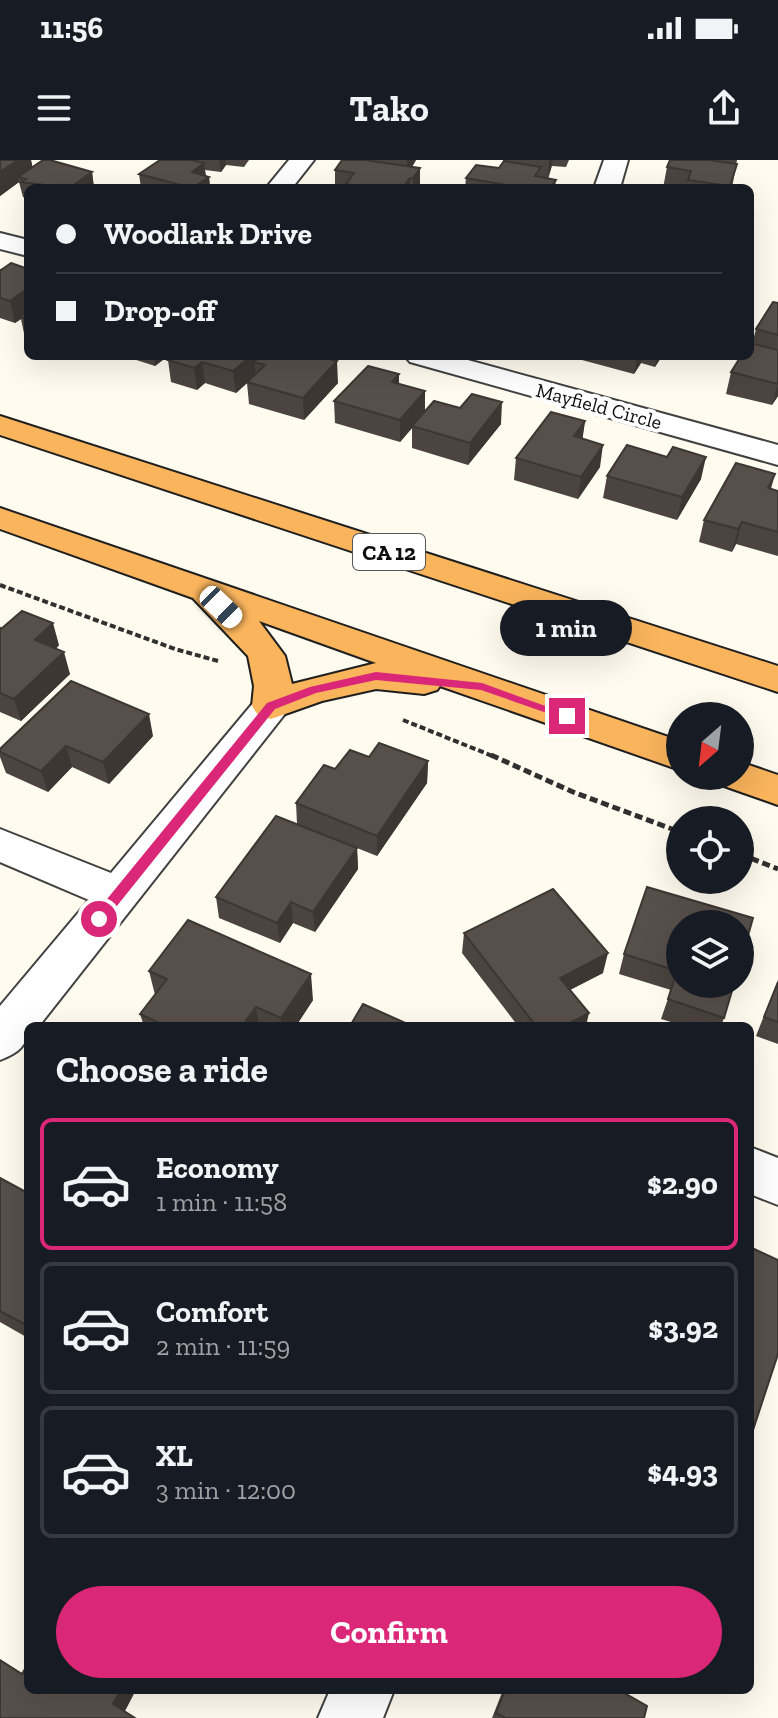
<!DOCTYPE html>
<html lang="en">
<head>
<meta charset="utf-8">
<style>
  :root { --surface:#171b24; --page:#20242c; --text:#f1f3f6; --muted:#9ea1a6; --line:#363941; --accent:#db2777 }
  body { margin:0; font-family:"Zilla Slab",serif; background:var(--page); color:var(--text); height:100vh; display:flex; flex-direction:column; font-size:30px; white-space:nowrap }
  * { box-sizing:border-box; margin:0 }
  p { font-size:26px; color:var(--muted) }
  .icon { flex:none; width:44px; height:44px; fill:none; stroke:currentColor; stroke-width:2; stroke-linecap:round; stroke-linejoin:round }
  .map { position:relative; flex:1; overflow:hidden }
  .details { position:absolute; left:24px; top:862px; width:730px; height:672px; display:flex; flex-direction:column; background:var(--surface); border-radius:12px; box-shadow:0 8px 32px #0002 }
  .details>* { flex:none }
  .top-card { position:absolute; left:24px; top:24px; width:730px; height:176px; border-radius:12px; box-shadow:0 8px 32px #0002; display:grid; align-content:center; height:176px; padding:0 32px; background:var(--surface) }
  .needle { width:52px; rotate:208deg }
  .tools { position:absolute; left:666px; top:542px; display:grid; gap:16px }
  .tools a { display:grid; place-items:center; width:88px; height:88px; border-radius:50%; background:var(--surface); box-shadow:0 8px 32px #0002; font-size:40px }
  .end { position:absolute; width:36px; height:36px; margin:-18px; border:10px solid #db2777; background:#fff; box-shadow:0 0 0 4px #fff }
  .from { border-radius:50% }
  .bubble { position:absolute; height:56px; border-radius:28px; background:var(--surface); box-shadow:0 8px 32px #0002; font-size:26px; font-weight:700; line-height:56px; text-align:center }
  .car { position:absolute; width:24px; height:48px; margin:-24px -12px; border-radius:10px; box-shadow:0 0 6px 2px #0007; background:linear-gradient(#fff 24%,#345 0 40%,#fff 0 76%,#345 0 86%,#fff 0) }
  .top-card b { display:flex; align-items:center; gap:28px; height:76px; font-size:30px }
  .top-card b+b { border-top:2px solid var(--line) }
  .top-card i { width:20px; height:20px; background:var(--text) }
  ul { padding:0; list-style:none }
  li { display:flex; align-items:center; gap:24px; height:132px; margin:0 16px 12px; padding:0 16px; border:4px solid var(--line); border-radius:12px }
  li div { flex:1 }
  li b { display:block; font-size:30px }
  li em { font-style:normal; font-weight:700 }
  li.active { border-color:var(--accent) }
  li>.icon { width:72px; height:72px; stroke-width:1.5 }
  h2 { padding:0 32px; font-size:36px; line-height:96px }
  .primary-button { display:flex; gap:16px; margin-top:auto; padding:16px 32px }
  .primary-button a { flex:1; height:92px; border-radius:48px; background:var(--accent); color:#fff; font-size:32px; font-weight:700; line-height:92px; text-align:center }
  .status { display:flex; justify-content:space-between; align-items:center; height:56px; padding:0 40px; background:var(--surface); direction:ltr }
  .status svg { height:22px; fill:currentColor }
  header { display:flex; justify-content:space-between; align-items:center; height:104px; padding:0 32px; background:var(--surface); font-size:36px; font-weight:700 }
  .map>svg:first-child { display:block }
  .lines { fill:none; stroke-linecap:round; stroke-linejoin:round }
  .minor-casing { stroke:#414141; stroke-width:4 }
  .trunk-casing { stroke:#1f1f1f; stroke-width:4 }
  .path-far1 { stroke:#303030; stroke-width:4; stroke-dasharray:6 3; stroke-linecap:butt }
  .path { stroke:#303030; stroke-width:5; stroke-dasharray:8 4; stroke-linecap:butt }
  .minor { fill:#fff; fill-rule:evenodd }
  .trunk { fill:#f9b45c; fill-rule:evenodd }
  .wall { fill:#4b4440 }
  .shaded-wall { fill:#3d3734 }
  .building { fill:#574f4a; stroke:#3d3734; stroke-width:2 }
  .route { fill:#db2777 }
  .labels { text-anchor:middle; stroke-width:8; stroke-linejoin:round; paint-order:stroke }
  .far-street-label { font-size:20px; fill:#0e0e0e; stroke:#fff }
  .shield { fill:#fff; stroke:#565656; stroke-width:2 }
  .shield-label { font-size:22px; font-weight:bold; fill:#0e0e0e }
</style>
</head>
<body>
<div class="status"><b>11:56</b><svg viewBox="0 0 49 12"><path d="M0 12V9h3v3zM5 12V6h3v6zM10 12V3h3v9zM15 12V0h3v12zM26 1h20v11H26zM47 4h2v5h-2z"/></svg></div>
<header><svg class="icon" aria-label="menu" viewBox="0 0 24 24"><path d="M4 6h16M4 12h16M4 18h16"/></svg>Tako<svg class="icon" aria-label="share" viewBox="0 0 24 24"><path d="M12 15V3M7 8l5-5 5 5M5 13v7h14v-7"/></svg></header>
<div class="map">
<svg width="778" height="1558" viewBox="0 0 778 1558">
  <rect width="100%" height="100%" fill="#fffbef"/>
  <g class="lines">
    <g class="minor-casing">
      <path id="minor" d="M289,0H314L292,28H266Z
        M604,0H628L620,28H594Z
        M0,73L28,80V96L0,89Z
        M405,196H453L778,285V305L410,202Z
        M271,533L284,537L290,546L284,555L39,866H28C28,886 18,893 0,900V846L89,740L0,702V669L111,713L258,537Z
        M750,987L778,998V1045L750,1034Z
        M330,1530H394L383,1558H318Z"/>
    </g>
    <g class="trunk-casing">
      <path id="trunk" d="M0,256L778,506V532L0,275Z
        M0,348L680,581V610L440,526L437,530L424,534L376,529L322,541L271,559L258,555L252,546L254,526L248,496L193,438L0,369ZM259,461L376,503L292,524L285,496Z
        M740,602L778,615V645L724,626L718,616H740Z"/>
    </g>
    <path class="path-far1" d="M0,425L175,489L218,501
      M403,560L495,597"/>
    <path class="path" d="M491,595L573,632L680,672
      M740,694L778,709"/>
    <use href="#minor" class="minor"/>
    <use href="#trunk" class="trunk"/>
  </g>
  <path class="wall" d="M0,0H31L32,7L92,12L94,28H28V43H26L25,38L23,37L19,22L0,36Z
    M160,0H249L244,7L226,5L221,12L205,10L206,16L209,17L210,28H141L139,14Z
    M342,0H416L412,7L420,8V28H335V10Z
    M503,0H569L566,7L552,6L548,18L556,20L555,28H465L466,18L499,8L503,3Z
    M670,0H737L732,28H663L667,7Z
    M28,109V179L25,178L21,159L15,163L0,158V110Z
    M778,143V236L772,245L726,234L731,212L752,184L756,169Z
    M124,196H168L155,206Z
    M317,196L338,223L304,260L249,244L247,223L236,233L205,223L197,230L171,222L168,200Z
    M583,196H662L655,207L641,203L634,214L582,200Z
    M399,214V224L425,252L501,264L468,305L412,288V268L400,282L335,263L334,241Z
    M585,261L582,279L600,307L578,339L514,320L516,298Z
    M775,314L771,329L778,331V396L736,384L732,392L699,382L704,360Z
    M607,316L701,319L677,360L603,338Z
    M0,468L59,485L56,489L70,514L21,561L0,552Z
    M153,576L109,624L72,607L48,632L6,613L0,597V589Z
    M369,597L428,601L427,623L377,696L357,688L358,709L315,772L293,763L280,783L219,758L216,737L297,664L296,643L335,609Z
    M647,727L724,858L721,866H684L661,859L671,830L619,814L624,794Z
    M464,773L603,813L570,830L586,866H518L462,793Z
    M149,811L313,840L296,866H144L140,854L155,835Z
    M778,820V884L756,876Z
    M0,1018L28,1033V1178L0,1162Z
    M503,1530H619L644,1558H492Z"/>
  <path class="shaded-wall" d="M18,0H31L34,13L18,17L19,22L0,36V12Z
    M219,0H226V5L221,12Z
    M407,0H416L407,15Z
    M549,0H553L548,20Z
    M204,3L206,19L209,17L210,28H193L192,12Z
    M420,8V28H413V18Z
    M92,12L94,28H69Z
    M410,18L409,28H402Z
    M28,128V153L20,157L21,159L15,163L10,141Z
    M154,196H168L155,206Z
    M251,196H267L254,202L256,215L236,233L233,211Z
    M637,196H643L641,203L634,214Z
    M657,196H662L655,207Z
    M337,201L338,223L304,260L303,238Z
    M202,202L205,223L197,230L194,208Z
    M399,214V236L392,222Z
    M778,224V236L772,245Z
    M425,231V253L400,282V260Z
    M502,242L501,264L468,305L470,283Z
    M585,261L582,283L574,276Z
    M603,285L600,307L578,339L581,317Z
    M706,297L701,319L677,360L682,337Z
    M742,362L736,384L732,392L738,369Z
    M53,463L59,485L42,502L35,480Z
    M64,492L70,514L21,561L14,539Z
    M149,554L153,576L109,624L103,602Z
    M66,586L72,607L48,632L41,611Z
    M428,601L427,623L377,696V676Z
    M357,688L358,709L315,772L313,752Z
    M291,742L293,763L280,783L277,763Z
    M608,793L603,813L556,837L560,818Z
    M311,814L313,840L296,866H282L281,858Z
    M256,847L259,866H242Z
    M589,853L586,866H564Z
    M121,1530H136L125,1551L113,1544Z"/>
  <path class="building" d="M0,0H18L0,12Z
    M43,0H50L92,12L69,28L21,22L26,19L18,17Z
    M160,0H191L204,3L192,12L209,17L192,28L139,14Z
    M342,0H364L420,8L413,18H410L402,28H370L346,24L354,13L335,10Z
    M670,0H708L737,4L730,26L688,20L691,11L667,7Z
    M504,1L541,7L535,16L556,20L550,28H524L466,18L476,5L499,8Z
    M128,25L140,28H124Z
    M11,103L28,109V128L10,141L0,138V110H1Z
    M773,142L778,143V175L756,169Z
    M28,150V159L20,157Z
    M750,183L778,190V224L731,212L741,196H750Z
    M173,196H251L233,211L202,202L194,208L168,200Z
    M261,196H317L337,201L303,238L247,222L265,205L254,202Z
    M368,206L399,214L392,222L425,231L400,260L334,241Z
    M472,234L502,242L470,283L412,266L434,241L460,248Z
    M551,252L585,261L574,276L603,285L581,317L516,298Z
    M627,285L667,297L673,287L706,297L682,337L607,316Z
    M736,303L775,314L768,328L778,331V372L742,362L738,369L704,360Z
    M22,451L53,463L35,480L64,492L14,539L0,533V468L1,469Z
    M71,521L149,554L103,602L66,586L41,611L0,592V589Z
    M379,583L428,601L377,676L296,643L324,605L335,609L350,590L369,597Z
    M276,656L357,688L313,752L291,742L277,763L216,737Z
    M647,727L753,758L740,804V764H680V824H734L724,858L668,839L677,811L624,794Z
    M553,729L608,793L560,818L589,853L564,866H536L464,773Z
    M188,760L311,814L281,858L256,847L242,866H166L140,854L167,819L149,811Z
    M778,822V862L764,857Z
    M363,844L412,866H350Z
    M0,1018L28,1033V1166L0,1151Z
    M752,1088L778,1100V1194L752,1273L750,1272V1095Z
    M0,1500L22,1514L28,1504V1530H121L113,1544L135,1558H0Z
    M505,1530H619L647,1546L644,1558H506L496,1553Z"/>
  <path class="route" d="M376,512L482,523L573,556L567,560L481,530L376,520L316,533L275,549L104,762H94V755L267,543L310,527Z"/>
  <g class="labels">
    <g class="far-street-label">
      <text transform="translate(599 246) rotate(15)" y="7">Mayfield Circle</text>
    </g>
    <rect class="shield" x="353" y="374" width="72" height="36" rx="6"/>
    <g class="shield-label">
      <text x="389" y="400">CA 12</text>
    </g>
  </g>
</svg>
<div class="tools">
<a><svg class="needle" viewBox="-14 -14 28 28"><path d="M0-13l5 13h-10z" fill="#e53935"/><path d="M0 13l5-13h-10z" fill="#9ea1a6"/></svg></a>
<a><svg class="icon" aria-label="locate" viewBox="0 0 24 24"><circle cx="12" cy="12" r="6"/><path d="M12 2v4M12 18v4M2 12h4M18 12h4"/></svg></a>
<a><svg class="icon" aria-label="layers" viewBox="0 0 24 24"><path d="M12 4l9 5-9 5-9-5zM3 14l9 5 9-5"/></svg></a>
</div>
<i class="end from" style="left:99px;top:759px"></i>
<i class="end" style="left:567px;top:556px"></i>
<div class="bubble" style="left:500px;top:440px;width:132px">1 min</div>
<i class="car" style="left:221px;top:447px;rotate:134deg"></i>
<div class="top-card">
<b><i class="from"></i>Woodlark Drive</b>
<b><i></i>Drop-off</b>
</div>
<section class="details">
<h2>Choose a ride</h2>
<ul>
<li class="active"><svg class="icon" aria-label="car" viewBox="0 0 24 24"><path d="M5 17H2v-5l4-1 3-4h7l3 4 3 1v5h-3M9 17h6M6 11h13"/><circle cx="7" cy="17" r="2"/><circle cx="17" cy="17" r="2"/></svg><div><b>Economy</b><p>1 min · 11:58</p></div><em>$2.90</em></li>
<li><svg class="icon" aria-label="car" viewBox="0 0 24 24"><path d="M5 17H2v-5l4-1 3-4h7l3 4 3 1v5h-3M9 17h6M6 11h13"/><circle cx="7" cy="17" r="2"/><circle cx="17" cy="17" r="2"/></svg><div><b>Comfort</b><p>2 min · 11:59</p></div><em>$3.92</em></li>
<li><svg class="icon" aria-label="car" viewBox="0 0 24 24"><path d="M5 17H2v-5l4-1 3-4h7l3 4 3 1v5h-3M9 17h6M6 11h13"/><circle cx="7" cy="17" r="2"/><circle cx="17" cy="17" r="2"/></svg><div><b>XL</b><p>3 min · 12:00</p></div><em>$4.93</em></li>
</ul>
<div class="primary-button"><a>Confirm</a></div>
</section>
</div>
</body>
</html>
